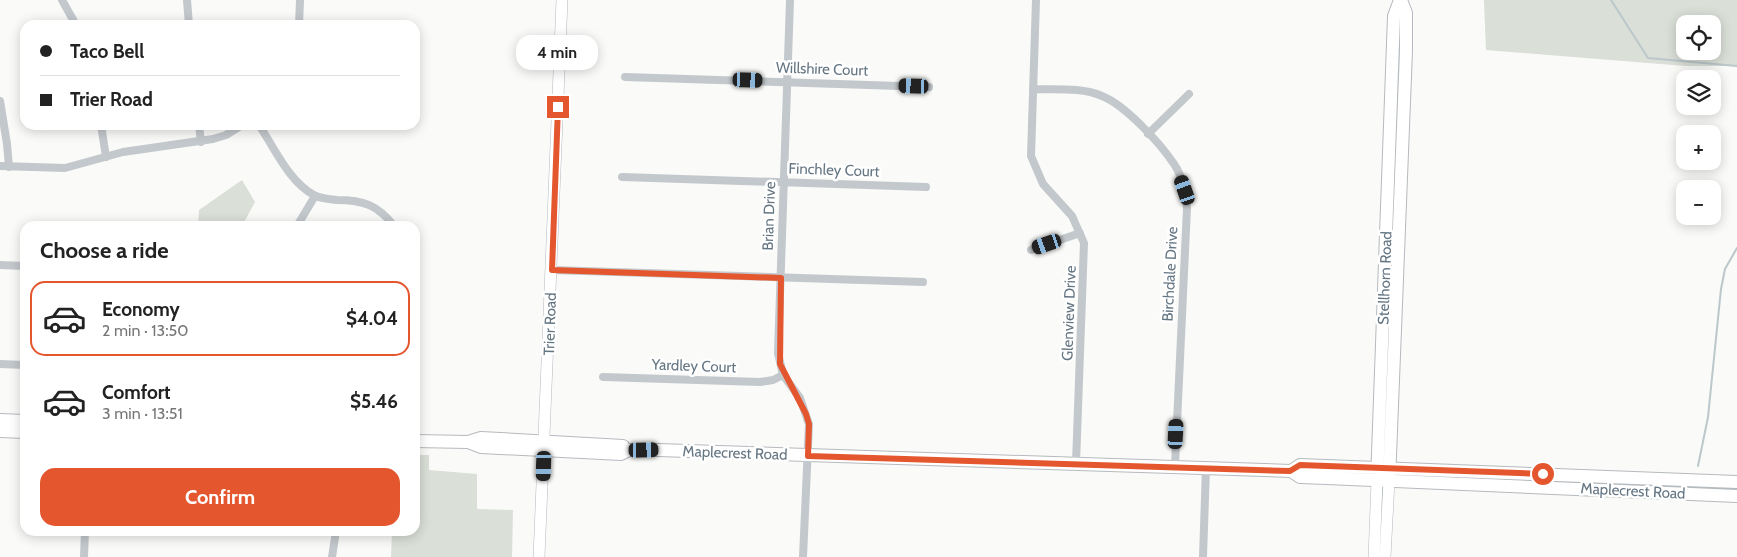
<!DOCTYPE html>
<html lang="en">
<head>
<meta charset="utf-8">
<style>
  :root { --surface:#fff; --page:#f2f2f2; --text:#222; --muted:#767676; --line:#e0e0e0; --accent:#e4572e }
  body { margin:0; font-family:Cabin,sans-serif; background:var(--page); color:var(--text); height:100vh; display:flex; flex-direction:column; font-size:19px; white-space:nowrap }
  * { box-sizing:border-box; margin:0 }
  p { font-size:16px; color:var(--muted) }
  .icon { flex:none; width:28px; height:28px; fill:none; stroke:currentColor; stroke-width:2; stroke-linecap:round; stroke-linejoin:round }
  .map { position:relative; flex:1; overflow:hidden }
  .sheet { position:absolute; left:20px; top:221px; width:400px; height:315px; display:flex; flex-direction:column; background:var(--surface); border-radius:15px; box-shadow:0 2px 12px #0003 }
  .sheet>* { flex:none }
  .guide { position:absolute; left:20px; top:20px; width:400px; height:110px; border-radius:15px; box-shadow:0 2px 12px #0003; display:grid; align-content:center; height:110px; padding:0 20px; background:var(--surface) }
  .tools { position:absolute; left:1676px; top:15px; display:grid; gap:10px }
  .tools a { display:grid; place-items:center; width:45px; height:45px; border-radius:10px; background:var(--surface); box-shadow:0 2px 12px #0003; font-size:25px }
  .end { position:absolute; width:22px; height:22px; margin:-11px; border:6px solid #e4572e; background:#fff; box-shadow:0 0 0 2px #fff }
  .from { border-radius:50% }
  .bubble { position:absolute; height:35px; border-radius:15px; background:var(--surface); box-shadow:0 2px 12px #0003; font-size:16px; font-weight:800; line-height:35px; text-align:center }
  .car { position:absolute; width:15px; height:30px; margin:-15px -8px; border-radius:6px; box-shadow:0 0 4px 1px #0007; background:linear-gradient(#222 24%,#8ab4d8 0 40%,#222 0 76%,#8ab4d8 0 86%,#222 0) }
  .guide b { display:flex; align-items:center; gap:18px; height:48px; font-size:19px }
  .guide b+b { border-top:1px solid var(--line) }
  .guide i { width:12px; height:12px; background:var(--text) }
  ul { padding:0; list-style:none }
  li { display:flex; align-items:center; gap:15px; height:75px; margin:0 10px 8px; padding:0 10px; border:2px solid transparent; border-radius:15px }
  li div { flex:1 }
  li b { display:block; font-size:19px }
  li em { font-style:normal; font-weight:800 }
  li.active { border-color:var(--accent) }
  li>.icon { width:45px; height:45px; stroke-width:1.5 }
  h2 { padding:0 20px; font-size:22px; line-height:60px }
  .action { display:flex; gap:10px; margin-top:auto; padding:10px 20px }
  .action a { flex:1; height:58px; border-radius:15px; background:var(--accent); color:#fff; font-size:20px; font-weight:800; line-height:58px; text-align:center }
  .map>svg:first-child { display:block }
  .green { fill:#dadfd7; fill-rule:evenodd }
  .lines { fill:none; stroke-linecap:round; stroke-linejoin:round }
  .stream { stroke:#bbc7cb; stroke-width:2 }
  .secondary-casing { stroke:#b3babf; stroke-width:12 }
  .primary-casing { stroke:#b5babe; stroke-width:14 }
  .street { stroke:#c3c8cc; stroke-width:8 }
  .secondary { stroke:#fff; stroke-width:11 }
  .primary { stroke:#fff; stroke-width:12 }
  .route { stroke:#e4572e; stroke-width:6 }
  .labels { text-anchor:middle; stroke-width:5; stroke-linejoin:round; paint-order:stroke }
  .street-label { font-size:15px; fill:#657683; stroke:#fff }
</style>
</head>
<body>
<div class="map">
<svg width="1737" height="557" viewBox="0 0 1737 557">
  <rect width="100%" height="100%" fill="#fafaf8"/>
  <path class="green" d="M1484,0H1737V66H1685L1486,50ZM1685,24H1712V51H1685Z
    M242,180L255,202L242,226H198L199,210Z
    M415,455H429V470L477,474V509L513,510L512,557H391L392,531H415Z"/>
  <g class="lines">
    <path class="stream" d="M1611,0L1648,58L1737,66
      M1698,466L1708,417L1721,289L1725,269L1737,248"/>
    <g class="secondary-casing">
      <path id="secondary" d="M539,557L562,0
        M1374,557L1377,481
        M1385,557L1389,481"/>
    </g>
    <g class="primary-casing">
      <path id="primary" d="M0,420L25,421
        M0,431L25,432
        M415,441L468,442L481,438L623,446
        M468,442L481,447L621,454L629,450H658L1291,471L1300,477L1327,478L1737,496
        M1291,471L1300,465L1737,482
        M1377,481L1394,16L1400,0
        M1389,481L1406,51V13L1401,0"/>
    </g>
    <path class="street" d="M62,0L76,25
      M187,0L189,25
      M790,0L778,353L783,375L800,398L809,424L803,557
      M1036,0L1031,156L1043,184L1072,216L1084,243L1076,463
      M299,25L300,0
      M625,77L929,87
      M1033,89C1055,90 1081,87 1102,96C1125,105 1160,143 1174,164C1183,177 1185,193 1187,208L1175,466
      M0,101L7,144L9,167
      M101,125L106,157
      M199,125L201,142
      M259,125C274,147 289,182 314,195C321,199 330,199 337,200C363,200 378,205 394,226
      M1148,134L1189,94
      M0,166L65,168L123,152L213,139L226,135L242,125
      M622,177L926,187
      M297,226L315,196
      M1031,250L1080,233
      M0,265L25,266
      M552,270L923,282
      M0,364L25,365
      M603,377L760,382L773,380L783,375
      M84,557L85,531
      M332,557L336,531
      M1203,557L1206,468"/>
    <use href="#secondary" class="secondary"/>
    <use href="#primary" class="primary"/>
  </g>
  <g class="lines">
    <path class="route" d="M558,107L552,270L781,278L780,364L806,414L809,424L808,456L1290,471L1300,465L1543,474"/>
  </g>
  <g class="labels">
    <g class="street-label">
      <text transform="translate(822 69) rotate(2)" y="5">Willshire Court</text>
      <text transform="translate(834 170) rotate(2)" y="5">Finchley Court</text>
      <text transform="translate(769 216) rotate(-88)" y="5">Brian Drive</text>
      <text transform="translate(1170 274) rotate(-87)" y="5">Birchdale Drive</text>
      <text transform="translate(1385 278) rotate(-88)" y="5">Stellhorn Road</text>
      <text transform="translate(1069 313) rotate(-88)" y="5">Glenview Drive</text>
      <text transform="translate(550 324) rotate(-88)" y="5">Trier Road</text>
      <text transform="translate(694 366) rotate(2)" y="5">Yardley Court</text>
      <text transform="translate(735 453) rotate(2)" y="5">Maplecrest Road</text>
      <text transform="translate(1633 491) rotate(3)" y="5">Maplecrest Road</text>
    </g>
  </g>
</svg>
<div class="tools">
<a><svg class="icon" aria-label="locate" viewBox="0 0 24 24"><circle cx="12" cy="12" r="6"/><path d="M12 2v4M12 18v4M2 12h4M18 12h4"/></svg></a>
<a><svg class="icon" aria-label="layers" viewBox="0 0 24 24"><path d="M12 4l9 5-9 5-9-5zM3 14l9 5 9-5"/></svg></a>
<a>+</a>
<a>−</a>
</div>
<i class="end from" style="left:1543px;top:474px"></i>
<i class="end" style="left:558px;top:107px"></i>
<div class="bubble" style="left:516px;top:35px;width:82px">4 min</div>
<i class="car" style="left:748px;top:80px;rotate:92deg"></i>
<i class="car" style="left:914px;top:86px;rotate:272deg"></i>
<i class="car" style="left:1185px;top:190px;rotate:341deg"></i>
<i class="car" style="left:1047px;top:244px;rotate:251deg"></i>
<i class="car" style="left:1176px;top:434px;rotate:3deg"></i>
<i class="car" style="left:644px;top:450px;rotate:89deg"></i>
<i class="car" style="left:544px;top:466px;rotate:182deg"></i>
<div class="guide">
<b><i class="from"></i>Taco Bell</b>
<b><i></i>Trier Road</b>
</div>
<section class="sheet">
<h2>Choose a ride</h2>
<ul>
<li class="active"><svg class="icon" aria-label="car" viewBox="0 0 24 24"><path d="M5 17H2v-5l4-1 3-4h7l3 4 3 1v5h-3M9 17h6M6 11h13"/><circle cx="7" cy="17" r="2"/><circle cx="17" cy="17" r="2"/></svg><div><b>Economy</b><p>2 min · 13:50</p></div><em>$4.04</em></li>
<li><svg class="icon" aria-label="car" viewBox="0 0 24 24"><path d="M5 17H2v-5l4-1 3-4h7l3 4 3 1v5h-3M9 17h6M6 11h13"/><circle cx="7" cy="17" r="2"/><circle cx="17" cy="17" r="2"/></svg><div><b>Comfort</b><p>3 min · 13:51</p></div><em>$5.46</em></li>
</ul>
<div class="action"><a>Confirm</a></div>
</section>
</div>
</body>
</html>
